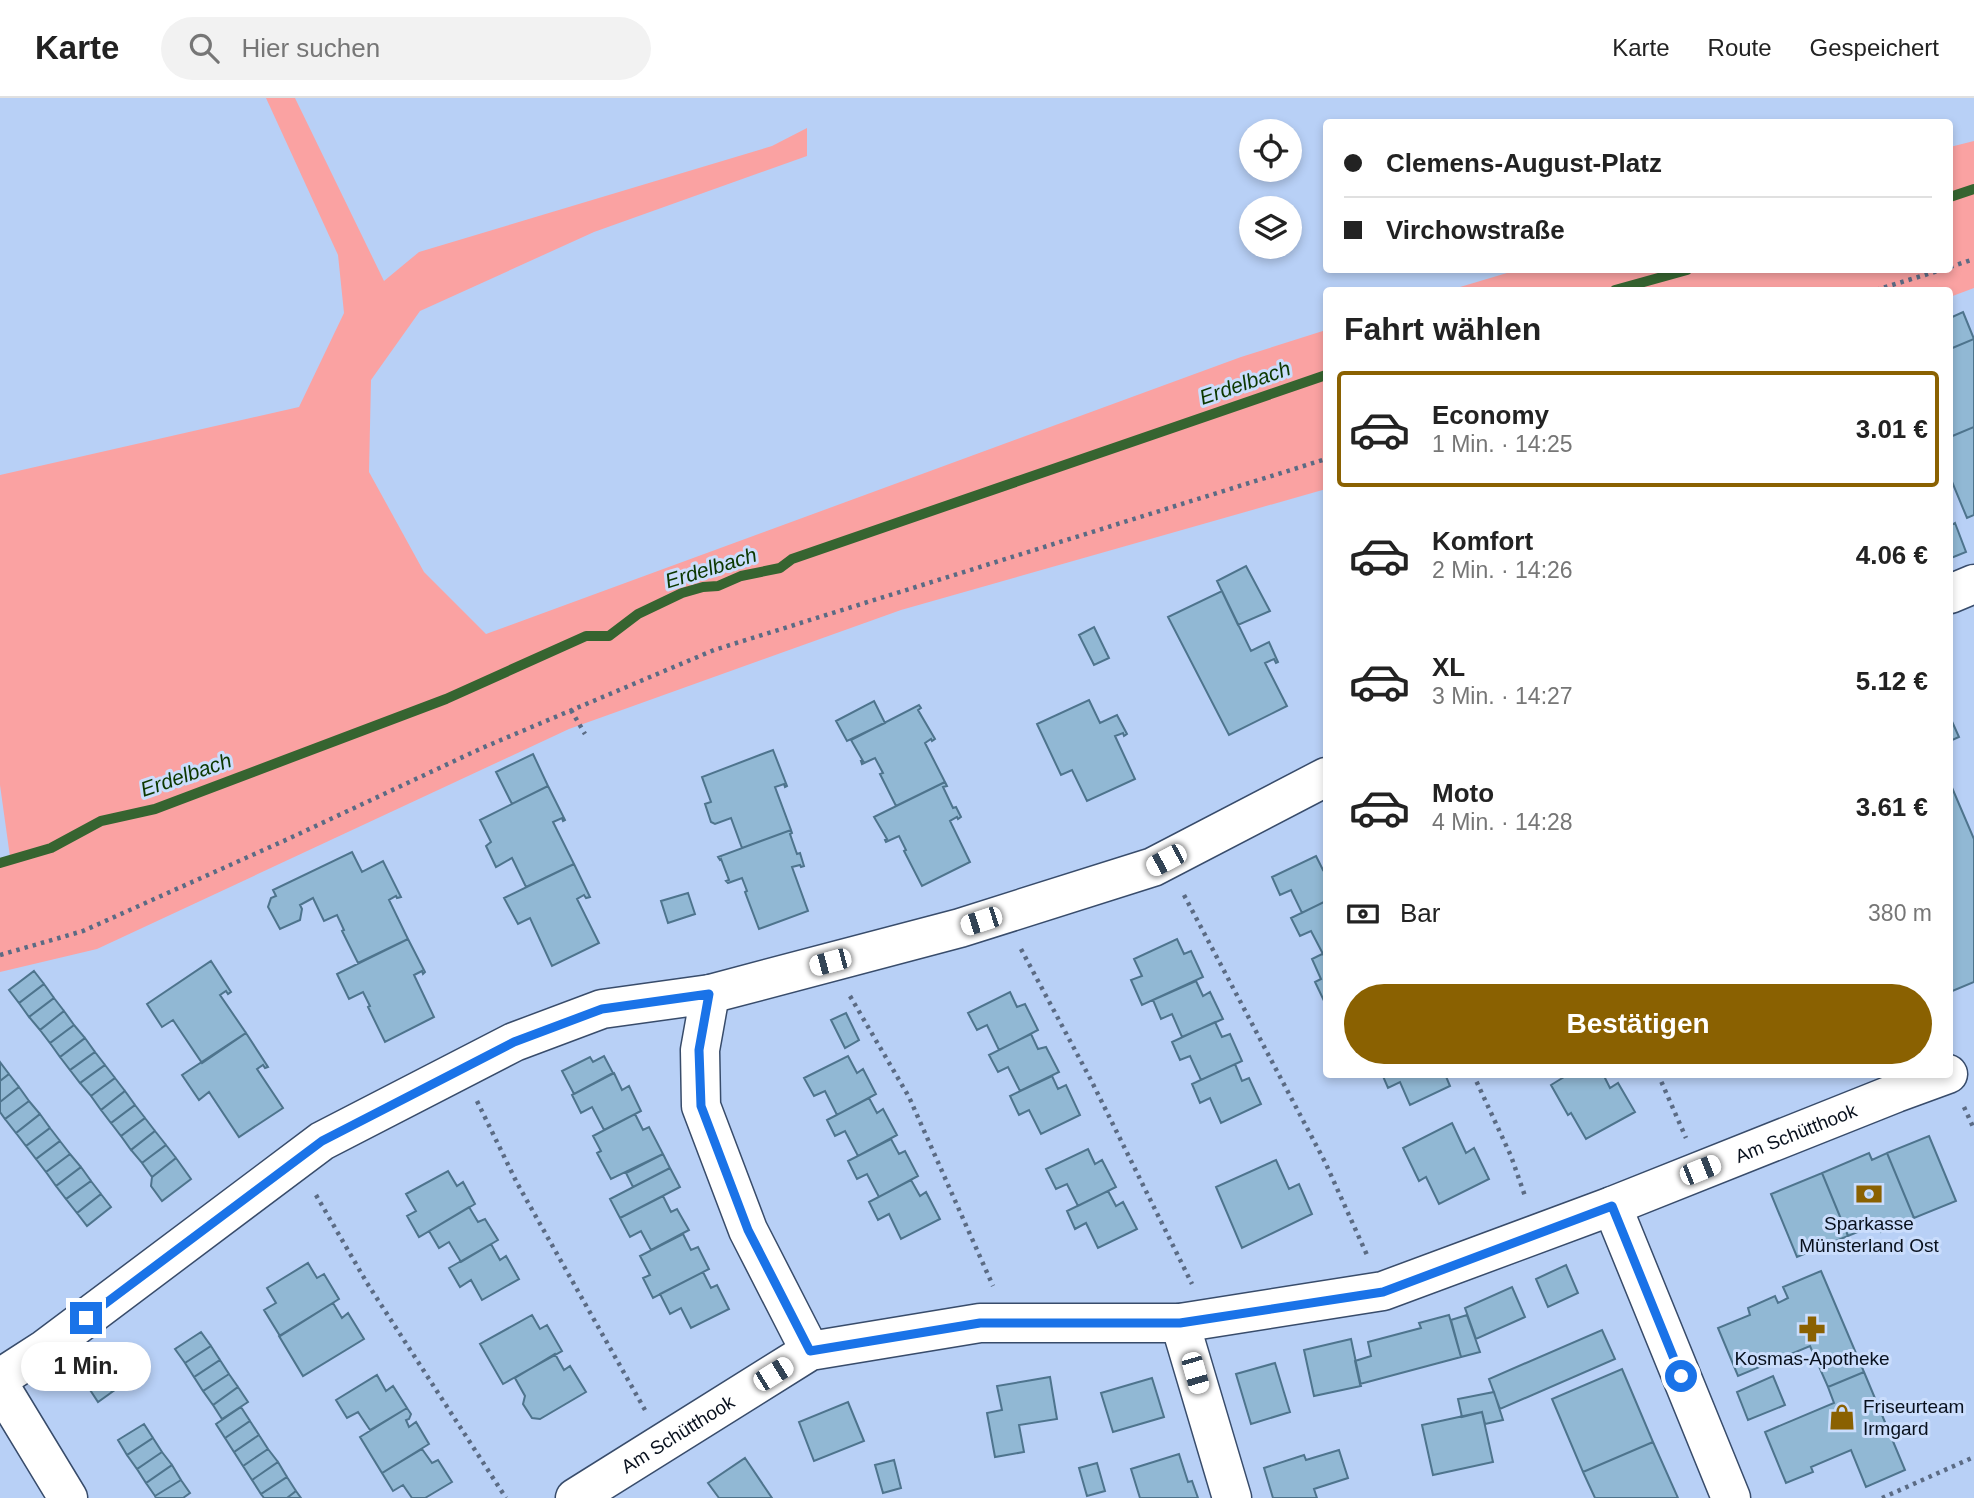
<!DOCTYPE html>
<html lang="de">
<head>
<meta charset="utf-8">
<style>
  :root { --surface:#fff; --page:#f2f2f2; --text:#222; --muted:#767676; --line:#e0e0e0; --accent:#8a6101 }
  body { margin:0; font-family:Helvetica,sans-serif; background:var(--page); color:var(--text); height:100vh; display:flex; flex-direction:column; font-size:26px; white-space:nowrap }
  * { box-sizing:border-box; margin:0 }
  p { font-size:23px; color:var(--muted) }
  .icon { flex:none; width:38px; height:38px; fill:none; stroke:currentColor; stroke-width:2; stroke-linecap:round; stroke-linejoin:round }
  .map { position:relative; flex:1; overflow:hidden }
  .panel { position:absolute; left:1323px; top:189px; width:630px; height:791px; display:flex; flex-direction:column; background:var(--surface); border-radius:7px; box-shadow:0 4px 10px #0003 }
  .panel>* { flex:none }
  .banner { position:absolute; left:1323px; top:21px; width:630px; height:154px; border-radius:7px; box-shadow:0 4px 10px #0003; display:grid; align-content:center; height:154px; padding:0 21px; background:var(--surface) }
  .controls { position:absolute; left:1239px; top:21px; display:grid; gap:14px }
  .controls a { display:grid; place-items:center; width:63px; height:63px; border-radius:50%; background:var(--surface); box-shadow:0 4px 10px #0003; font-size:35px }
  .end { position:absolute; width:32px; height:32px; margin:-16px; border:9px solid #1a73e8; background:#fff; box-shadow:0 0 0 4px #fff }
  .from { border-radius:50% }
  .bubble { position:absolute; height:49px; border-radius:24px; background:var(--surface); box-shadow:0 4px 10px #0003; font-size:23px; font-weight:700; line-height:49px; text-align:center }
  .car { position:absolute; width:21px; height:42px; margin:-21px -10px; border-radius:9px; box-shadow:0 0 5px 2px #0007; background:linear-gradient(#fff 24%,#345 0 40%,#fff 0 76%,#345 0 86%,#fff 0) }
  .banner b { display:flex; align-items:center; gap:24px; height:66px; font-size:26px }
  .banner b+b { border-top:2px solid var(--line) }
  .banner i { width:18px; height:18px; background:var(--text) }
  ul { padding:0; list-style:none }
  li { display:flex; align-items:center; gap:21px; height:116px; margin:0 14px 10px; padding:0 7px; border:4px solid transparent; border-radius:7px }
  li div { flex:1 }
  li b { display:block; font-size:26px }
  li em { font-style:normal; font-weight:700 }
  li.selected { border-color:var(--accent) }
  li>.icon { width:63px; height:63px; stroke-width:1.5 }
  h2 { padding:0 21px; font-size:32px; line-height:84px }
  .pay { display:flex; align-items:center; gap:18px; height:77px; padding:0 21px; font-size:26px }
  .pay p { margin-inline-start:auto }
  .cta { display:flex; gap:14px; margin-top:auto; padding:14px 21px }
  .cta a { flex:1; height:80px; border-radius:42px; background:var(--accent); color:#fff; font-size:28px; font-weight:700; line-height:80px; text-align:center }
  header { display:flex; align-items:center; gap:42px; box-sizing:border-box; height:98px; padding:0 35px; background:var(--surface); border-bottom:2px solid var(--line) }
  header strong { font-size:33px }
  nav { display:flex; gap:38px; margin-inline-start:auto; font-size:24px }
  .search { width:490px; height:63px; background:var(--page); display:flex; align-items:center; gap:18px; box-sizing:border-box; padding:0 24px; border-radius:38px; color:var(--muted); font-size:26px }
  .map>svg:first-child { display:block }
  .green { fill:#faa2a2 }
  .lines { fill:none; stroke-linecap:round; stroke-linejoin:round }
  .stream { stroke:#366430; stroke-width:10 }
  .building { fill:#91b8d4; stroke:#4e748d; stroke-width:2 }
  .minor-casing { stroke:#384c6b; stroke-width:41 }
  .path { stroke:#5b6b84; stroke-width:4.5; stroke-dasharray:3.5 5; stroke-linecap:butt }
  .minor { stroke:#fff; stroke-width:38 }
  .route { stroke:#1a73e8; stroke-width:9 }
  .labels { text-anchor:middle; stroke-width:6; stroke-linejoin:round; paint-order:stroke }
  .street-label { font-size:19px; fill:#08101d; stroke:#caddfc }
  .poi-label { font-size:19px; fill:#08101d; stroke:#caddfc }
  .water-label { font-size:21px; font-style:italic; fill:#0c3800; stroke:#caddfc }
</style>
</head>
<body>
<header>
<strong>Karte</strong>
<div class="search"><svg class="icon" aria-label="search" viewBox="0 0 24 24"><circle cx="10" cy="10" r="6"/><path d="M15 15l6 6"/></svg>Hier suchen</div>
<nav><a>Karte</a><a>Route</a><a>Gespeichert</a></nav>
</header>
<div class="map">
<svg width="1974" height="1400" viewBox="0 0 1974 1400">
  <rect width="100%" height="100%" fill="#b8d0f6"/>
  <path class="green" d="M266,0H295L384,183L419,154L772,48L807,30V58L594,134L420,213L371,282L369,374L424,474L486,536L1241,259L1326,232V391L901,512L569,631L97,851L0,874V768L11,766L0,687V377L299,309L344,215L338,157Z
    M1974,43V190L1950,199V192H1450L1517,172H1950V49Z"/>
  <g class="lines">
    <path class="stream" d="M1950,99L1974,91
      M1615,192L1687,172
      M0,765L51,750L101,723L155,711L446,601L586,538H609L638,516L682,495L703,489L718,488L741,478L780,470L792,461L1326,277"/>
  </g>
  <path class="building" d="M1963,214L1974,241L1950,251V220Z
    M1974,241V329L1950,339V251Z
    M1974,329V417L1967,420L1950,379V339Z
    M1955,425L1966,454L1951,460L1950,428Z
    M1246,468L1270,513L1238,527L1217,483Z
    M1222,493L1251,553L1269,544L1278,564L1276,565L1274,561L1265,565L1287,608L1229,637L1168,519Z
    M1094,529L1109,560L1094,567L1079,537Z
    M1089,602L1100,625L1117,617L1127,636L1124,638L1123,635L1115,638L1135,681L1087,703L1072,672L1061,677L1037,626Z
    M874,603L885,625L847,643L836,623Z
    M919,607L921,610L918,612L935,641L932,643L931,641L925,645L945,684L896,708L880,676L883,675L875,660L862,666L861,663H863L851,642Z
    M1950,619L1959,639L1950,643Z
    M773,652L787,688L785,689L784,686L775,689L791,732L742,750L731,720L715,726L711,724L705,706L711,704L702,679Z
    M533,656L548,688L512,706L496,674Z
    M945,684L947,688L943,689L953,710L956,709L961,719L958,721L957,719L950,723L970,764L922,788L904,753L906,752L899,738L886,744L885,742L887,741L874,719Z
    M1950,685L1974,741V884L1950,894Z
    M548,688L565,722L563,723L562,720L553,724L574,766L526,789L512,760L496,769L486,748L491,744L480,722Z
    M791,732L792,735L790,736L797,756L800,755L804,768L801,769L800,767L792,769L808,813L759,831L745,794L747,793L742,780L728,785L726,783L729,782L721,761L720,762L718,759Z
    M352,754L362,774L383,763L401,799L397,800L396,798L389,802L408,841L358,865L342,833L344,832L337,817L324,823L313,800L300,807L302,811L300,822L280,831L268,809L271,800L276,798L273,792Z
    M1316,758L1323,772L1326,770V803L1302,815L1291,792L1280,797L1272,779Z
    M574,766L590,799L586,800L584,797L577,801L599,845L552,868L530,820L518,826L504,800Z
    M688,795L695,816L668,825L661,803Z
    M1326,803V854L1323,856L1311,833L1300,838L1291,820Z
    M408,841L425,874L423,876L422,873L414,877L434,919L385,944L368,909L370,908L363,894L349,901L337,876Z
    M1177,841L1184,856L1191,853L1203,879L1142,907L1131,882L1142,878L1134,861Z
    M1326,854V907L1315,884L1321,881L1312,861Z
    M211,863L231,894L228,896L226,893L220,897L246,935L202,965L173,922L162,929L147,906Z
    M34,873L44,886L19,905L9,892Z
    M1196,883L1203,898L1210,894L1223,921L1182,939L1172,916L1161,921L1153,902Z
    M44,886L54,900L29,919L19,905Z
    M1010,894L1017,909L1025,906L1038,932L999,952L987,927L977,932L968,915Z
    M54,900L64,913L40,932L29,919Z
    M64,913L74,927L50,945L40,932Z
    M846,915L859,942L845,950L831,922Z
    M1215,924L1222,939L1230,936L1242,963L1201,982L1190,958L1180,962L1172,944Z
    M74,927L85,940L60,959L50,945Z
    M246,935L268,969L265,970L263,967L257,971L283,1010L239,1039L209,994L199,1002L182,977Z
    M1031,936L1038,951L1046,949L1059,974L1020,993L1008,969L998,974L989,957Z
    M85,940L95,954L70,972L60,959Z
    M95,954L105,967L80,985L70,972Z
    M604,958L613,975L574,996L562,973L590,959L593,964Z
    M848,958L857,975L863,971L876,996L837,1017L825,993L814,998L804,980Z
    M0,964L9,976L0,983Z
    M1235,966L1242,983L1249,980L1261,1006L1221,1025L1210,1000L1200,1005L1192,986Z
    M105,967L115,980L91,998L80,985Z
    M614,975L622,992L629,988L641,1013L604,1032L592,1009L581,1015L572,997Z
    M9,976L19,989L0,1004V983Z
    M1382,976H1445L1450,988L1410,1007L1400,984L1388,990Z
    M1569,976H1603L1610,990L1618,985L1635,1014L1586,1041L1571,1015L1568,1017L1551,987Z
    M1052,978L1058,991L1066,987L1080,1017L1041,1036L1029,1012L1019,1017L1010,998Z
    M115,980L125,993L101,1012L91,998Z
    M19,989L29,1003L5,1021L0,1014V1004Z
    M125,993L135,1007L111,1025L101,1012Z
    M869,1000L877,1015L883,1011L897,1037L858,1058L845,1033L835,1038L827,1022Z
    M29,1003L40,1016L16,1035L5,1021Z
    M135,1007L145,1020L121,1038L111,1025Z
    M40,1016L50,1030L26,1048L16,1035Z
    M635,1016L643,1032L649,1029L663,1056L611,1081L597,1055L601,1053L593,1038Z
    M145,1020L155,1033L131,1052L121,1038Z
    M1452,1025L1466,1055L1474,1050L1489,1081L1439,1106L1426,1079L1419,1083L1403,1050Z
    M50,1030L60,1043L36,1061L26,1048Z
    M155,1033L166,1047L142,1065L131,1052Z
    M1929,1038L1956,1103L1914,1120L1887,1055Z
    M891,1041L899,1056L905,1053L918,1078L879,1099L867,1076L857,1081L848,1063Z
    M60,1043L70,1056L46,1074L36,1061Z
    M166,1047L176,1060L152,1079L142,1065Z
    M1088,1051L1095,1066L1102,1062L1116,1089L1078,1108L1067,1086L1056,1091L1046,1071Z
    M1869,1055L1872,1062L1887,1055L1914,1120L1881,1134L1877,1126L1848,1138L1822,1075Z
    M70,1056L81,1069L56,1088L46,1074Z
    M663,1056L670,1070L633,1089L626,1075Z
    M176,1060L191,1081L162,1103L151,1088L152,1079Z
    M1276,1062L1289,1091L1299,1086L1312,1116L1242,1150L1216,1089Z
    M81,1069L91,1083L66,1101L56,1088Z
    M670,1070L680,1089L620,1120L610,1101Z
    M448,1073L457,1088L463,1084L475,1106L419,1139L407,1118L416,1113L406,1096Z
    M1822,1075L1848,1138L1797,1159L1771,1096Z
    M911,1082L920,1098L926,1094L940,1121L901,1141L889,1116L878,1122L869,1104Z
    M91,1083L101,1096L77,1115L66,1101Z
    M1108,1093L1116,1108L1123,1104L1137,1131L1098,1150L1086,1125L1075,1131L1067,1113Z
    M101,1096L111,1109L87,1128L77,1115Z
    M663,1098L671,1114L677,1111L689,1132L651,1152L641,1133L630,1139L620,1120Z
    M469,1109L478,1124L485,1121L498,1142L461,1164L449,1144L439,1150L429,1133Z
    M683,1136L691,1152L698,1149L709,1171L653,1200L643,1180L650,1177L640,1158Z
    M491,1146L500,1162L506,1158L519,1181L482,1202L471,1182L460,1189L449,1170Z
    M308,1165L317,1180L324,1176L339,1201L280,1238L264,1212L276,1205L267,1190Z
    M1566,1167L1578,1195L1548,1209L1536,1181Z
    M1821,1173L1864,1274L1828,1289L1810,1248L1738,1278L1718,1230L1750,1217L1748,1210L1775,1198L1778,1205L1788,1200L1783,1189Z
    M703,1174L711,1190L717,1187L729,1211L691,1230L681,1210L670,1216L660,1196Z
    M1512,1189L1525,1219L1476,1241L1465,1210Z
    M333,1205L342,1220L348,1215L364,1241L303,1278L279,1238Z
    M532,1217L540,1231L547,1227L562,1253L503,1286L480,1246Z
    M1449,1217L1461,1259L1360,1286L1355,1263L1371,1258L1368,1244L1421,1230L1419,1225Z
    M1467,1217L1480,1254L1461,1259L1451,1222Z
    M1602,1232L1615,1261L1500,1311L1489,1281Z
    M201,1234L211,1248L185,1265L175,1251Z
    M1351,1241L1361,1288L1314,1298L1304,1252Z
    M211,1248L220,1262L194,1279L185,1265Z
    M123,1250L140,1276L126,1285L109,1260Z
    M555,1256L564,1272L570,1268L586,1294L540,1321L532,1320L523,1306L525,1298L515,1280Z
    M109,1260L126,1285L112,1294L95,1269Z
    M220,1262L229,1276L203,1293L194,1279Z
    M1275,1265L1290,1314L1251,1326L1236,1276Z
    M95,1269L112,1294L98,1304L81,1278Z
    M1622,1271L1653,1344L1583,1374L1552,1301Z
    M1864,1274L1905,1372L1866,1389L1851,1352L1811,1369L1813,1374L1786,1385L1765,1334L1834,1305L1828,1289Z
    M229,1276L238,1289L213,1307L203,1293Z
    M377,1277L386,1293L393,1288L407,1310L370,1332L358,1314L347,1320L336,1302Z
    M1773,1278L1785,1307L1748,1322L1737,1294Z
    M1050,1279L1057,1321L1019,1327L1024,1354L995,1359L987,1315L1002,1312L997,1288Z
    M1152,1280L1164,1319L1113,1334L1101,1295Z
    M238,1289L248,1304L222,1321L213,1307Z
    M1494,1294L1503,1322L1485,1326L1482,1314L1462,1319L1458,1301Z
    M848,1304L864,1343L814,1363L799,1324Z
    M241,1309L250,1323L225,1340L216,1326Z
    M407,1310L411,1316L409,1321L406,1322L409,1329L416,1324L429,1346L382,1375L360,1339Z
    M1482,1314L1493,1364L1433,1377L1422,1327Z
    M250,1323L259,1337L234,1354L225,1340Z
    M144,1326L153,1340L127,1357L118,1342Z
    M259,1337L268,1351L243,1368L234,1354Z
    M153,1340L162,1354L137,1371L127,1357Z
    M1653,1344L1678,1400H1595L1583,1374Z
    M268,1351L278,1364L252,1382L243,1368Z
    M422,1351L432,1365L438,1362L452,1384L425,1400H412L403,1387L393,1393L382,1375Z
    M1339,1352L1348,1380L1314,1391L1317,1400H1273L1264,1370L1304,1357L1306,1362Z
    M162,1354L172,1367L146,1385L137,1371Z
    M1179,1356L1188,1384L1192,1383L1198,1400H1140L1131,1371Z
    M745,1360L772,1400H719L708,1385Z
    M894,1362L901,1390L883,1395L875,1367Z
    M278,1364L287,1379L261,1396L252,1382Z
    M1097,1365L1105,1393L1087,1398L1079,1370Z
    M172,1367L181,1382L155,1398L146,1385Z
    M287,1379L296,1393L287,1400H264L261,1396Z
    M181,1382L190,1395L183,1400H156L155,1398Z
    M296,1393L301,1400H287Z"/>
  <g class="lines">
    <g class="minor-casing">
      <g id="minor">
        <path d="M1950,496L1974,486"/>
        <path d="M710,896L960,830L1153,769L1326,679"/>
        <path d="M1612,1108L1731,1400"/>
        <path d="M1180,1225L1232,1400"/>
        <path d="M0,1280L45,1251L322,1043L514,944L602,911L710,896L700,952L701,1008L748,1132L810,1253"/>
        <path d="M0,1288L68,1400"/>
        <path id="s1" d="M575,1400L810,1253L980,1225H1180L1383,1193L1612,1108L1896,995L1948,976"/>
      </g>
    </g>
    <path class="path" d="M1950,169L1974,161
      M1876,192L1941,172
      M571,612L585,636
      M1184,797L1325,1064L1367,1157
      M1021,851L1091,982L1192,1186
      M0,857L83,833L288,741L482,650L714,552L1326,361
      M850,898L909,999L993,1188
      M1473,976L1511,1058L1526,1101
      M1658,976L1686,1040
      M477,1003L517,1085L645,1312
      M1964,1009L1974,1031
      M316,1097L367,1185L506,1400
      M1882,1400L1974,1359"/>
    <use href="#minor" class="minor"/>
  </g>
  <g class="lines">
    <path class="route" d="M86,1220L322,1043L392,1007L514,944L602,911L709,896L699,952L701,1008L748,1132L810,1253L980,1225H1180L1383,1194L1612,1108L1681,1278"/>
  </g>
  <defs>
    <g id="bank-bare" transform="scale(2.1)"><path d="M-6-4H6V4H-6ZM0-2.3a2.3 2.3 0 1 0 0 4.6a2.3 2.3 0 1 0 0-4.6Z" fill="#8a6101" stroke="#caddfc" stroke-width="2.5" paint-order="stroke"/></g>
    <g id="pharmacy-bare" transform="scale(2.1)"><path d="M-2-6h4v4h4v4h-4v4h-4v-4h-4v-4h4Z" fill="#8a6101" stroke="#caddfc" stroke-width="2.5" paint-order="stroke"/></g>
    <g id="shop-bare" transform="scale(2.1)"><path d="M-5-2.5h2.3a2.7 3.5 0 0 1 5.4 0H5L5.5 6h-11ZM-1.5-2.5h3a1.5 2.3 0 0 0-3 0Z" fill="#8a6101" stroke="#caddfc" stroke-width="2.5" paint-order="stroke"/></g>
  </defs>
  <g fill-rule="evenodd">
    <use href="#bank-bare" x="1869" y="1096"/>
    <use href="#pharmacy-bare" x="1812" y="1231"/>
    <use href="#shop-bare" x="1842" y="1319"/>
  </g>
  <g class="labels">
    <g class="street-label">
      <text dy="7" stroke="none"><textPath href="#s1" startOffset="1297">Am Schütthook</textPath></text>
      <text dy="7" stroke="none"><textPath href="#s1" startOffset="121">Am Schütthook</textPath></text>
    </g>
    <g class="poi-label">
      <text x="1869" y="1132">Sparkasse<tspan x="1869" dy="22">Münsterland Ost</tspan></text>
      <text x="1812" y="1267">Kosmas-Apotheke</text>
      <text x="1863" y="1315" text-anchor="start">Friseurteam<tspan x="1863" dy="22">Irmgard</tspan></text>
    </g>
    <g class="water-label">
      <text transform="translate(1245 285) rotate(-19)" y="7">Erdelbach</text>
      <text transform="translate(711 470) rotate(-17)" y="7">Erdelbach</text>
      <text transform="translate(186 677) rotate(-19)" y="7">Erdelbach</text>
    </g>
  </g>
</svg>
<div class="controls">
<a><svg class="icon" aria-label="locate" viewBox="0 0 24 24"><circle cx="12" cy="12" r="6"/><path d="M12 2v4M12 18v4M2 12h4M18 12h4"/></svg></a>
<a><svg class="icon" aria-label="layers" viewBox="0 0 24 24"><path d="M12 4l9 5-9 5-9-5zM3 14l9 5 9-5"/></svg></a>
</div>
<i class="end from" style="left:1681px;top:1278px"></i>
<i class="end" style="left:86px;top:1220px"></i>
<div class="bubble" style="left:21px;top:1244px;width:130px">1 Min.</div>
<i class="car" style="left:1166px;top:762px;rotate:242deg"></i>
<i class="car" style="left:981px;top:823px;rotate:252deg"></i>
<i class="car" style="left:830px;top:864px;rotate:255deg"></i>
<i class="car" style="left:1700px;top:1072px;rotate:68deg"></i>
<i class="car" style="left:1195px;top:1275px;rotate:164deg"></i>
<i class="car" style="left:773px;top:1276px;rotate:58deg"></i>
<div class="banner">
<b><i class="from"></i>Clemens-August-Platz</b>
<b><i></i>Virchowstraße</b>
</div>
<section class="panel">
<h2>Fahrt wählen</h2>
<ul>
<li class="selected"><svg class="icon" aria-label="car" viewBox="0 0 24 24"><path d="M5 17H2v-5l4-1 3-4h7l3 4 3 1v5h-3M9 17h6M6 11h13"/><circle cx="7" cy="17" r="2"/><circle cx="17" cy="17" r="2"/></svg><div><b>Economy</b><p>1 Min. · 14:25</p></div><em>3.01 €</em></li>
<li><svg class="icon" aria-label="car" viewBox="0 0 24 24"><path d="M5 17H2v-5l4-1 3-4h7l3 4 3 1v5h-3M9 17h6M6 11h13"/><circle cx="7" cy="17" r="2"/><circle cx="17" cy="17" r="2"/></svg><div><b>Komfort</b><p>2 Min. · 14:26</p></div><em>4.06 €</em></li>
<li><svg class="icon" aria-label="car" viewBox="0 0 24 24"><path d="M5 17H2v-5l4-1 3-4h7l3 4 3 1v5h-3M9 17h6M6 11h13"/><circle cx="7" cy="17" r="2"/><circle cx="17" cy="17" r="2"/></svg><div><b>XL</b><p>3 Min. · 14:27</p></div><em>5.12 €</em></li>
<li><svg class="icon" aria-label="car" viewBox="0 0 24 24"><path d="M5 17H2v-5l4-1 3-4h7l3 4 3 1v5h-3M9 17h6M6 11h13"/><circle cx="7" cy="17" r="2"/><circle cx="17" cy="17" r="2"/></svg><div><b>Moto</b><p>4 Min. · 14:28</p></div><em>3.61 €</em></li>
</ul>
<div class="pay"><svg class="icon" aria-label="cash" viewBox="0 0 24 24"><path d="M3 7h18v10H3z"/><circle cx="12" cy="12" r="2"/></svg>Bar<p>380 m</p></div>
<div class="cta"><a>Bestätigen</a></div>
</section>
</div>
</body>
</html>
